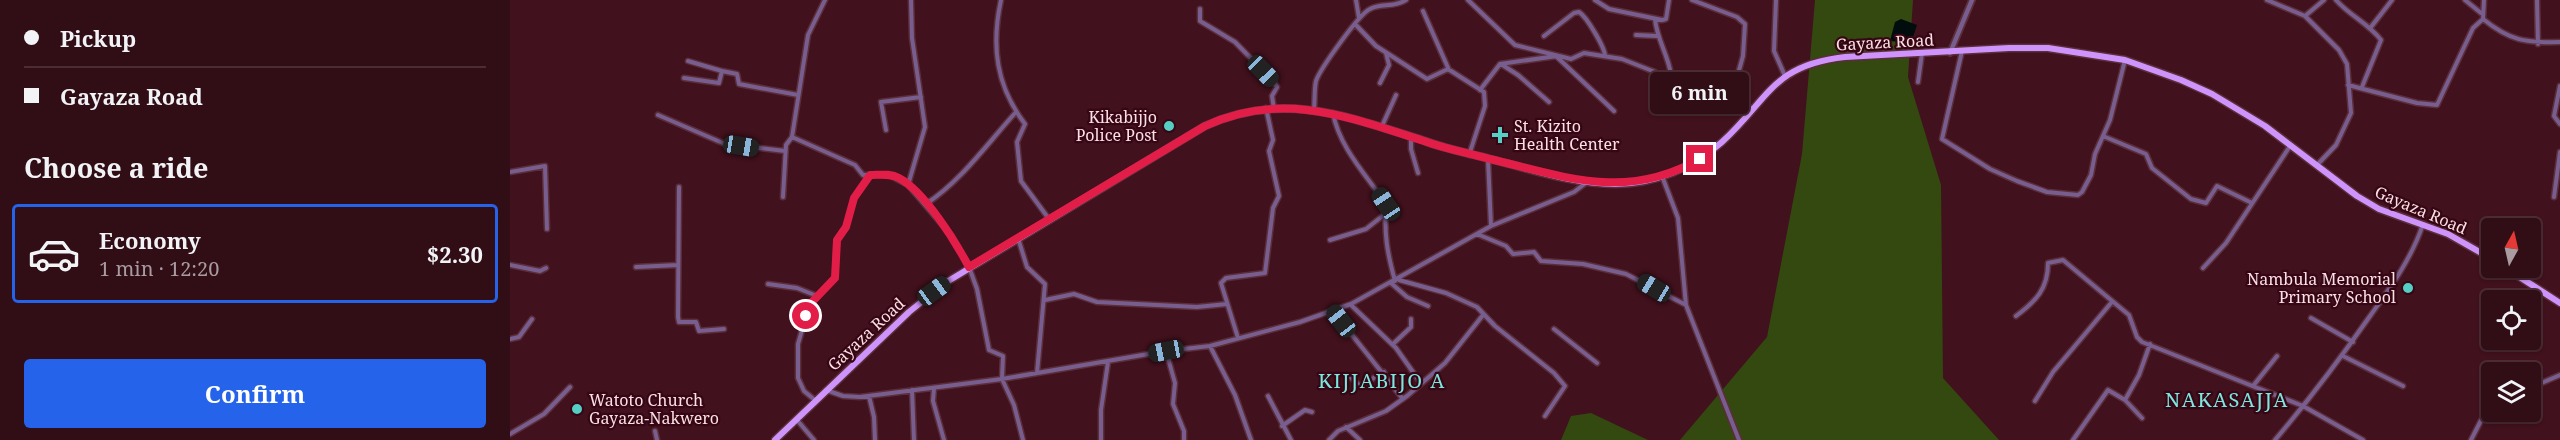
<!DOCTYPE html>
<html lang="en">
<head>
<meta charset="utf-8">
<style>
  :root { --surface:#310d16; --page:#3d1b23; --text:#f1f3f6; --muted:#a89ca1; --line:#4c2d35; --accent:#2563eb }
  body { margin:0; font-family:"Noto Serif",serif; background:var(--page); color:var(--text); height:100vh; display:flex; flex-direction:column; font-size:22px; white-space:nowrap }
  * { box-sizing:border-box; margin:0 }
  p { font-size:20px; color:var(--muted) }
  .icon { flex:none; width:33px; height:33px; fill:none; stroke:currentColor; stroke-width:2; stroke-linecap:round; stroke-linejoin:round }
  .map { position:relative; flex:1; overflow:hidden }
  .sheet { display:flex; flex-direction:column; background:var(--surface); width:510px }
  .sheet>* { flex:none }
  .banner { display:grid; align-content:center; height:132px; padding:0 24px; background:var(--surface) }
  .needle { width:39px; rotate:8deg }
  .tools { position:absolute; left:1971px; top:218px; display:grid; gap:12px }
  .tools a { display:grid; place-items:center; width:60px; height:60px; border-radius:6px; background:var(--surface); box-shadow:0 2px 4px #0004,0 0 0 2px var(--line); font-size:30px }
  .end { position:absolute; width:27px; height:27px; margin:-14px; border:8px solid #e11d48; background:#fff; box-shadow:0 0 0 3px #fff }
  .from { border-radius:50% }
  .bubble { position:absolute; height:42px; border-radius:6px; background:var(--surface); box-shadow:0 2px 4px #0004,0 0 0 2px var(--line); font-size:20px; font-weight:700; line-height:42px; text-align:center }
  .car { position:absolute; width:18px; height:36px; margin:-18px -9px; border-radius:8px; box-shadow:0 0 4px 2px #0007; background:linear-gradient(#222 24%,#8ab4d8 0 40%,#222 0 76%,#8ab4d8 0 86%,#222 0) }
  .banner b { display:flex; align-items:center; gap:21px; height:57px; font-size:22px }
  .banner b+b { border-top:2px solid var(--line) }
  .banner i { width:15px; height:15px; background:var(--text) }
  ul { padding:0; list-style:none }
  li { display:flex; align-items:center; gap:18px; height:99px; margin:0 12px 9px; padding:0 12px; border:3px solid var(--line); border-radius:6px }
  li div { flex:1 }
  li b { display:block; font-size:22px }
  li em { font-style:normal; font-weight:700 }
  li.selected { border-color:var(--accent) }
  li>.icon { width:54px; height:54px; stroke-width:1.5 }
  h2 { padding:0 24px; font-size:27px; line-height:72px }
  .primary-button { display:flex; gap:12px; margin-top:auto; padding:12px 24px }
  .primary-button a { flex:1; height:69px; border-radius:6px; background:var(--accent); color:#fff; font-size:24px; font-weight:700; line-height:69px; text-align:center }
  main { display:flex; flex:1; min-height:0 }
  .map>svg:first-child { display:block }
  .green { fill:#334910 }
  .water { fill:#000d0c }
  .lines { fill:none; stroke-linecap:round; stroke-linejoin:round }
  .minor-casing { stroke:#5b2e39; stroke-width:7 }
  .tertiary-casing { stroke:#5b2e39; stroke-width:8 }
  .primary-casing { stroke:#5b2e39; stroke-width:9 }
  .minor { stroke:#785d8f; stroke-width:4 }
  .tertiary { stroke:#785d8f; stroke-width:4.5 }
  .primary { stroke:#ce94fb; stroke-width:6 }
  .route { stroke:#e11d48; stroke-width:8 }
  .poi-dot { fill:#55cec5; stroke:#360614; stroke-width:2 }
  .labels { text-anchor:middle; stroke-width:4.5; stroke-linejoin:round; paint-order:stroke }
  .street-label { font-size:16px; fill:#fbe0e4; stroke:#360614 }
  .poi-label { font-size:16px; fill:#fbe0e4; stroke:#360614; text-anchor:end }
  .quarter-label { font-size:20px; letter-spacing:1.5px; fill:#7ce7df; stroke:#360614 }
</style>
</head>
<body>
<main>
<section class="sheet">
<div class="banner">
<b><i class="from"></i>Pickup</b>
<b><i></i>Gayaza Road</b>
</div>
<h2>Choose a ride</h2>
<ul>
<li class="selected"><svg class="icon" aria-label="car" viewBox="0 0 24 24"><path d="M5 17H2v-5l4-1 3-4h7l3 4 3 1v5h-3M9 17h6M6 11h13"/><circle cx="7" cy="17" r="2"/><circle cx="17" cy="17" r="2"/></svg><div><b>Economy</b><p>1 min · 12:20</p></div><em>$2.30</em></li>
</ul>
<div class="primary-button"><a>Confirm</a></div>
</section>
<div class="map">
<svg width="2050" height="440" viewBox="0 0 2050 440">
  <rect width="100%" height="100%" fill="#41111d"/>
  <path class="green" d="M1305,0H1403L1398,77L1431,185L1433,378L1489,440H1170L1257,337L1292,154Z
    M1081,413L1138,440H1051L1061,416Z"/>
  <path class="water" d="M1391,19L1407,25L1401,43L1380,41L1385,22Z"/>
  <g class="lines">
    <g class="minor-casing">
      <path id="minor" d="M401,0L402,38L415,127L398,185L441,235L459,267L467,289L479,350L493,356L492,379L504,405L513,440
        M491,0C481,46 486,86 515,124L507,142L511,181L539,219
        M846,0L849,18
        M958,0L1005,45L1061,59L1074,53L1112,59L1145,72L1161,93L1183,106H1192L1221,99L1224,103L1242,108
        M1085,0L1099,9L1152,20L1156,19L1159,0
        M1182,0L1227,17L1235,24L1233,56L1221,99
        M1266,0L1264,51L1275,76
        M1757,0L1795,16L1829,50L1837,64L1841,113L1826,145L1807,165
        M1826,0C1840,16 1858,23 1871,40L1852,87
        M1955,0L1971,13
        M1974,0L1973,19C2000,41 2016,43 2050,42
        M2027,0L2028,44
        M690,9V21L725,42L764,82L767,87L762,96L764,109
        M913,11L939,70
        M1795,16L1814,0
        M1145,19C1147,43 1165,65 1161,90
        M845,24L866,46L917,79L938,69L974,92L975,106L959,155
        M1861,27L1882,0
        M1126,35L1147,36
        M1034,36L1064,13L1069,12C1077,17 1095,48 1095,56
        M1452,51L1432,139L1480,169L1507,181L1537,192L1568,195L1572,192L1581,175L1585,154L1600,120L1615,60
        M1047,57L1104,111
        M178,61L212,71
        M991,64L1008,75L1039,102
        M174,78L209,83L212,71L227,74L229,84L288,95
        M1408,82L1412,53
        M870,83L879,65L876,53
        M1838,85L1907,103L1927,105L1963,28L1973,19
        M2050,86L2044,116L2050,124
        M970,90L990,64L1047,56
        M804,109C805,100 804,90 806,81C810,69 849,14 860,9C871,3 883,8 896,0
        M823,113C829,147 857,176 876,204C874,234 877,252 885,281
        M148,115L215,144L275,151
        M872,126L886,95
        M376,130L371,102L411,97
        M1593,136L1636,154L1642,168L1681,199L1696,203L1707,186L1742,203
        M282,137L345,165L353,175H379L398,185
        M901,137V149L908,173
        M978,159L981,226
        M0,172L35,166L37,229
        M1152,176L1168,218L1176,305L1229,440
        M169,187L168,317L169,322H186L189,331L214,329
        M273,197L276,145L282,137L298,35L315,0
        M2044,197L2050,152
        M416,204C452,180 477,144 506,112
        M967,234L996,246L1003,254L1024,252L1031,261L1073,264L1116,274L1176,305
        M508,238L517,267L535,284L527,373
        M820,240L856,229L875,214
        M0,265L30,271L36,268
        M126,267L168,265
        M1693,268L1716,243L1780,146
        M889,280L936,293L967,307L985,326L1044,373L1055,386L1035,416
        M881,283L897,297L918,306
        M258,284L287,288L307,296
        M535,300L564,294L587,302L687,307L717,304
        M841,305L886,348L910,382
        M823,311L893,399
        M1506,316C1526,301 1538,289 1538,263L1553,260L1619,315L1627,337L1632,342L1793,406L1853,440
        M1801,318L1843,342
        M1044,329L1087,363
        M728,338L711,283L716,278L755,273L763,208L769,196L759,151L763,140L756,108
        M0,339L9,337L22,319
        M883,344L901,327V319
        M700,346L725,395L741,440
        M656,351L665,383L663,404L674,431V440
        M1833,356L1893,386
        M839,376L850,386L874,372
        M1743,386L1767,356
        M424,388L423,401L434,440
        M2020,388L2050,375
        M316,390L333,396L350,397L492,379L656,351L700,346L790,322L841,304L981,226L1064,192L1077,182
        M402,390L404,440
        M359,396L364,417L365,440
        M758,396L781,440
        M1615,400L1629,375L1640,344
        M306,401L294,391L288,378V344L299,306L325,277L327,240L336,227L344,198L361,175
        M1525,401L1543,372L1601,303
        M287,420L304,440
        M772,426L795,410L802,412
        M836,427L850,440
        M145,431L147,440
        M0,434L34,414L60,387
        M591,440V410L598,362
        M819,440L828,431L876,411L897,396L935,363L973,315
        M1563,440L1598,390L1615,400L1632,418
        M1765,440C1799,400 1830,359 1860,316C1880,288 1902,258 1913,224
        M1961,440L1982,399"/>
    </g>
    <g class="tertiary-casing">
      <path id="tertiary" d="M1440,53L1462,0"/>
    </g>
    <g class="primary-casing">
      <path id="primary" d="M1994,267L2050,303
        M265,440L399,312L435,283L695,126C773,90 839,117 915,141C936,149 958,153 980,159C1021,169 1062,184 1105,184C1144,184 1183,168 1212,142C1259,99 1262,65 1335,57L1499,48H1538L1615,60L1671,80L1702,94L1755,126L1847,196L1869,209L1938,234L1982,259"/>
    </g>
    <use href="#minor" class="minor"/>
    <use href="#tertiary" class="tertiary"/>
    <use href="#primary" class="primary"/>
  </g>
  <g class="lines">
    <path class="route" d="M296,316L301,303L325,278L327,240L336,227L344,198L360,175C370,175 380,173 389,178C415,192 445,241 459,267L695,126C772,90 839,117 914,141C936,149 958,153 980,159C1056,177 1116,201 1190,159"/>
  </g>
  <g class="poi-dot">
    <circle cx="659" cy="126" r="6"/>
    <path d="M987 126h6v6h6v6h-6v6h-6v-6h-6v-6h6z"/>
    <circle cx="1898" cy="288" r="6"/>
    <circle cx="67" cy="409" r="6"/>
  </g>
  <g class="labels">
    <g class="street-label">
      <text transform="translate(1375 42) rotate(-3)" y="6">Gayaza Road</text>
      <text transform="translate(1911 210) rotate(23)" y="6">Gayaza Road</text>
      <text transform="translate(356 334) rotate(-43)" y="6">Gayaza Road</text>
    </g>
    <g class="poi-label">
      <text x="647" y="123">Kikabijjo<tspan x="647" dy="18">Police Post</tspan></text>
      <text x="1004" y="132" text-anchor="start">St. Kizito<tspan x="1004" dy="18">Health Center</tspan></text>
      <text x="1886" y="285">Nambula Memorial<tspan x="1886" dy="18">Primary School</tspan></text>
      <text x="79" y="406" text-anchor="start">Watoto Church<tspan x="79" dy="18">Gayaza-Nakwero</tspan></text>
    </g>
    <g class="quarter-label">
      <text x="872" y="388">KIJJABIJO A</text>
      <text x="1717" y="407">NAKASAJJA</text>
    </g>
  </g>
</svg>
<div class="tools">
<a><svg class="needle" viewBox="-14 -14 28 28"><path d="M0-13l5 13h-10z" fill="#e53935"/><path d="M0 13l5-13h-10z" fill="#a89ca1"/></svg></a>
<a><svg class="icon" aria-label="locate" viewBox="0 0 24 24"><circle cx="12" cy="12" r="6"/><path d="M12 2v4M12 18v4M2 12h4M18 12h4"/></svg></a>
<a><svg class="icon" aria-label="layers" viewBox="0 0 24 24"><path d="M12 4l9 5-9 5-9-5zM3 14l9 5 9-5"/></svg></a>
</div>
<i class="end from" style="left:296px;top:316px"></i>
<i class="end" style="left:1190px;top:159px"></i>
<div class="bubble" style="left:1140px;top:72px;width:99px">6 min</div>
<i class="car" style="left:753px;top:71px;rotate:136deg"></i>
<i class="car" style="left:231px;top:146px;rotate:99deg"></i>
<i class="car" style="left:876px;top:204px;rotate:326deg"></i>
<i class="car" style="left:1144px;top:288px;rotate:301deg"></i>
<i class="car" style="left:424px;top:291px;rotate:54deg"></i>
<i class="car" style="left:831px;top:321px;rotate:322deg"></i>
<i class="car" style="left:656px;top:351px;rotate:259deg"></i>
</div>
</main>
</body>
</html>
